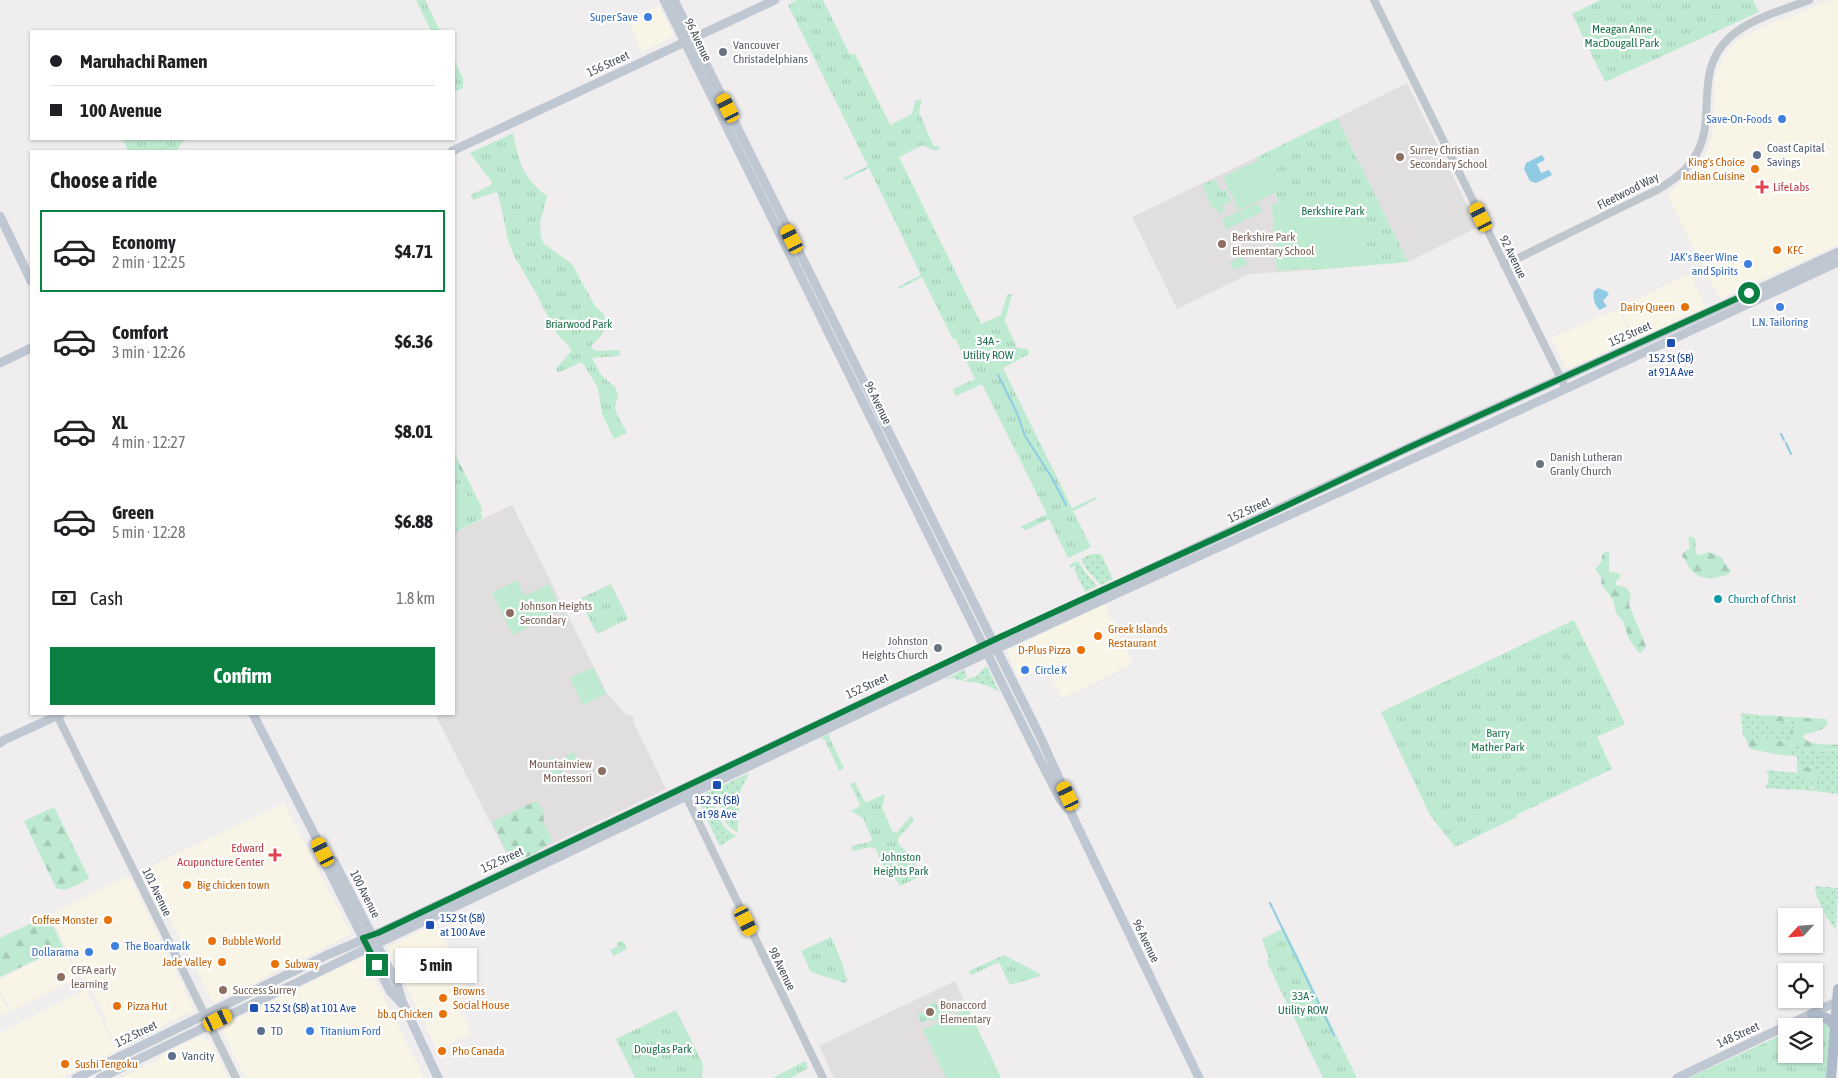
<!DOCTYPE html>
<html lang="en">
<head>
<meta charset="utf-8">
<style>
  :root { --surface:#fff; --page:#f6f6f6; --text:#202124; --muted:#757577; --line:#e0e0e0; --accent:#0b8043 }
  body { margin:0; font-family:"Asap Condensed",sans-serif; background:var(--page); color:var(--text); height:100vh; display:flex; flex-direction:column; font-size:19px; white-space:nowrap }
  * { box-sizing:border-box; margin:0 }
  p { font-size:16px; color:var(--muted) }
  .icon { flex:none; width:28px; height:28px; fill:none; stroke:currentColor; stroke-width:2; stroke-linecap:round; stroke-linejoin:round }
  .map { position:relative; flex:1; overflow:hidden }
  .side { position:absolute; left:30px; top:150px; width:425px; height:565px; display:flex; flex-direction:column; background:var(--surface); border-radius:0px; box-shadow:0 1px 4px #0004 }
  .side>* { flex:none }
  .banner { position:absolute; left:30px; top:30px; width:425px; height:110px; border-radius:0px; box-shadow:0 1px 4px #0004; display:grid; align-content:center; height:110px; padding:0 20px; background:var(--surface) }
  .needle { width:32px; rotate:244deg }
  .tools { position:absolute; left:1778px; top:908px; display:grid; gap:10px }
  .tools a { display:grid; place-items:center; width:45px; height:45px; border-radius:0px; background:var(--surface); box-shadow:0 1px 4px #0004; font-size:25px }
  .end { position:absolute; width:22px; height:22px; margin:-11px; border:6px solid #0b8043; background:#fff; box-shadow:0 0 0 2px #fff }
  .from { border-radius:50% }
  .bubble { position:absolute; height:35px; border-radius:0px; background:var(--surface); box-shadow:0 1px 4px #0004; font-size:16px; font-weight:700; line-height:35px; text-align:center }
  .car { position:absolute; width:15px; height:30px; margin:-15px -8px; border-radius:6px; box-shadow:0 0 4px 1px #0007; background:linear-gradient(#f5c518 24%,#345 0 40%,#f5c518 0 76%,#345 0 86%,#f5c518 0) }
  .banner b { display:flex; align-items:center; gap:18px; height:48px; font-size:19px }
  .banner b+b { border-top:1px solid var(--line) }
  .banner i { width:12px; height:12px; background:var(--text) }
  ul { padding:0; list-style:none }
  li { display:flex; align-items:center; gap:15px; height:82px; margin:0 10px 8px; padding:0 10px; border:2px solid transparent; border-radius:0px }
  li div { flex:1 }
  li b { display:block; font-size:19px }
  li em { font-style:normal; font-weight:700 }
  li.active { border-color:var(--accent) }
  li>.icon { width:45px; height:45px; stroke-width:1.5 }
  h2 { padding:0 20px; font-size:22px; line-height:60px }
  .pay { display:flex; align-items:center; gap:12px; height:55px; padding:0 20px; font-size:19px }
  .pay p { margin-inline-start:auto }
  .button { display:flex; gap:10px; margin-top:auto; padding:10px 20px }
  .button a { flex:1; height:58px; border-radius:0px; background:var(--accent); color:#fff; font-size:20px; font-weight:700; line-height:58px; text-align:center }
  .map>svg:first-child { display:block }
  .commercial { fill:#f9f5e6 }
  .education { fill:#e0dede }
  .grass { fill:url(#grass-dots) }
  .forest { fill:url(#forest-firs) }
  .park { fill:url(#park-tufts) }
  .pitch { fill:#beead2 }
  .water { fill:#8fcbe3 }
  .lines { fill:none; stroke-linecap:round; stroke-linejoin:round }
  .stream { stroke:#8fcbe3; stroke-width:2 }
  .tertiary { stroke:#bfc6ce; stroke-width:8 }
  .secondary { stroke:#bfc7d2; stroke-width:9 }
  .primary { stroke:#aebac9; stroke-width:10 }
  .route { stroke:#0b8043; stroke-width:6 }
  .shop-dot { fill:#3f7fe0; stroke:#fff; stroke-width:2 }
  .worship-dot { fill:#6b7280; stroke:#fff; stroke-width:2 }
  .service-dot { fill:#5c6f8a; stroke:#fff; stroke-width:2 }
  .education-dot { fill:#8d6e63; stroke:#fff; stroke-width:2 }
  .food-dot { fill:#e8710a; stroke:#fff; stroke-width:2 }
  .health-dot { fill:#e0444e; stroke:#fff; stroke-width:2 }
  .transit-dot { fill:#1a4fb4; stroke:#fff; stroke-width:2 }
  .culture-dot { fill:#0f9aa8; stroke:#fff; stroke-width:2 }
  .labels { text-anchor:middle; stroke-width:4.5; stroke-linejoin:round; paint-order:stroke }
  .shop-label { font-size:12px; fill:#366cbe; stroke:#fff; text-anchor:end }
  .park-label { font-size:12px; fill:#1f724e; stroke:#fff }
  .street-label { font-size:12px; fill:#474f58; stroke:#fff }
  .worship-label { font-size:12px; fill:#5b616d; stroke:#fff; text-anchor:start }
  .service-label { font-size:12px; fill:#4e5e75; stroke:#fff; text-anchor:start }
  .education-label { font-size:12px; fill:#785e54; stroke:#fff; text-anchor:start }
  .food-label { font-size:12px; fill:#c56008; stroke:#fff; text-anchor:start }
  .health-label { font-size:12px; fill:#be3a42; stroke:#fff; text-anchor:start }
  .transit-label { font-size:12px; fill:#164399; stroke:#fff }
  .culture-label { font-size:12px; fill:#0d838f; stroke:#fff; text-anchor:start }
</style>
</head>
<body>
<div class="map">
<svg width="1838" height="1078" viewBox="0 0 1838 1078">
  <defs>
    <pattern id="grass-dots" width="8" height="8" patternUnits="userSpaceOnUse" patternTransform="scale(1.25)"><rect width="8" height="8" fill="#beead2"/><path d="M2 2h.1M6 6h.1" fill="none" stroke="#a5cab6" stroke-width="1.8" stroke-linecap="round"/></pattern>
    <pattern id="forest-firs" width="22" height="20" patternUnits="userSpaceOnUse" patternTransform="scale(1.25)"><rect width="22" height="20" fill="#beead2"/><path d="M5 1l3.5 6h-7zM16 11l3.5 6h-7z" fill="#a5cab6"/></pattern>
    <pattern id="park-tufts" width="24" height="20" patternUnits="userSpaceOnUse" patternTransform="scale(1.25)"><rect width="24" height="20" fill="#beead2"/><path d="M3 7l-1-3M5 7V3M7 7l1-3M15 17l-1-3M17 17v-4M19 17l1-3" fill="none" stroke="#a5cab6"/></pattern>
  </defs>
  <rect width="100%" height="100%" fill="#efeded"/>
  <path class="commercial" d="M1832,0H1838V245L1721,298L1718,296L1690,241L1669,198V193L1700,164L1708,149L1714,127L1715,77L1723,59L1732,46L1740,39L1758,29Z
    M659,5L674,36L642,52L628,20Z
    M1690,274L1706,307L1636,340L1620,307Z
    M1618,309L1633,339L1569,369L1566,368L1551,338Z
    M1104,604L1133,664L1062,698L1046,666L1019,679L1007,651Z
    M284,803L351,934L213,1003L145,869Z
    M126,877L131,879L194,1010L117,1048L105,1023L107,1021L86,978L82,979L50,915Z
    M436,923L466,986L452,993L471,1033L437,1050L388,947Z
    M63,948L79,977L11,1011L0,989V979Z
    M360,958L366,961L424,1078H245L223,1032L224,1025Z
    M86,989L117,1051L61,1078H0V1033Z
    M0,994L9,1012L0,1016Z
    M199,1037L210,1041L228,1078H120L160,1059L162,1054Z"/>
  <path class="education" d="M1407,83L1478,227L1408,262L1337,118Z
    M1257,157L1312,270L1249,274L1177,309L1132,217Z
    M512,505L607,693L625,714L633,716L634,724L666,789L517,861H512L508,857L435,714H454V533Z
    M955,981L1000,1078H834L819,1046Z"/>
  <path class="grass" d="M1091,554H1101L1113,579L1101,585L1087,570L1081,559Z
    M1078,561L1085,572L1097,586L1085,592L1074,569L1076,568L1075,566L1071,568L1069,565Z
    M985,667L988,668L999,692C989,684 975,682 963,681L976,676Z
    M965,669L967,677L960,681L953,678L946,679Z
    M1741,713L1767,716L1768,724L1774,733L1779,732L1777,722L1796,719L1797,722L1788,727L1792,730L1796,727L1798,735L1795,739L1790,742L1743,737Z
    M1796,744H1801C1810,754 1826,750 1838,749V794L1815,791L1817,789L1812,767H1807L1799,763L1797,764V756L1782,755C1783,749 1791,747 1796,744Z
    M1766,770L1797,773C1802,778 1803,778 1811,778L1815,786L1801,790L1766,788L1765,786L1767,785L1769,776Z
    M749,773L740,792L737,833C734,830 730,828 727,824C717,811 728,798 702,795Z
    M698,798C726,806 712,808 723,825C726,830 732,833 736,836L720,846L697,799Z
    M1815,886L1838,888L1836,930C1829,922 1814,896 1815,886Z"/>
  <path class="forest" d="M454,452L481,506L482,511L480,514L454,471Z
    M1688,537H1693L1695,539L1696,554L1700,555L1709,552L1721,557L1731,572C1722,579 1702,581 1693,572C1688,568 1687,561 1682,556L1683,553L1690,548Z
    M1605,552H1609V572L1619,573L1620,577L1615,582L1616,585L1625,587L1631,593L1629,605L1646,646L1642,652L1639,653L1629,639L1623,621L1616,613L1613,600L1601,584L1602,578L1595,569L1602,561V555Z
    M1763,715L1826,719L1828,725C1821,730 1814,733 1805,734L1803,737C1810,746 1828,744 1838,745V749C1830,749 1821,751 1813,751C1800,750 1795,735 1782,755L1750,749L1745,737L1790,742L1795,739L1798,735L1796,727L1792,729L1793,733L1791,736H1789L1787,733L1788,727L1797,722L1796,719L1777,722L1779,732L1774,733L1768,724L1767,717Z
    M1799,763L1807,767L1817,769L1819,782L1815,791L1804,790L1805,788H1813L1814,783L1811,778L1804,780L1797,773V764Z
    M536,801L543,810L544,824L552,840C541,851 529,859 513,859L508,854L492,822Z
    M54,807L89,878C79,884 67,893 56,888L24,821Z
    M48,915L63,947L0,977V938Z"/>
  <path class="park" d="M416,0H425L440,31H431Z
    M797,0H823L850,55L855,54L890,125L912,114L915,101L922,99L919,112L933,145L941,148L935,151L923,145L899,157L981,324L1001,315L1007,295L1012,294L1005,321L1017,348L1028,349L1029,354L1003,368L1072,508L1096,497L1097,499L1073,511L1091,547L1068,558L1049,519L1026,530L1020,527L1047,514L982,384L956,396L953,389L975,379L955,338L953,339L922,277L899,289L898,287L921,275L869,168L845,180L844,178L868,166L788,5Z
    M1600,0H1753L1759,12L1605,82L1572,14Z
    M454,59L463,78V88L454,92Z
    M1337,118L1408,262L1312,270L1257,157Z
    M513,133C519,162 522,177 547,196L540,223L541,237L544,244L572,264L595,306L603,313L607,323L601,336L591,346L593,349L596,351L618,350L620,351V355L617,356L592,358L601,375L615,387L618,395L615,407L616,412L627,433L614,439L602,414L599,394L597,386L582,362L562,371L557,372L556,369L571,351L569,346L557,334L536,293L514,256L508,240L498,193L496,192L473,200L471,195L491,185L492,182L470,153Z
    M123,139H185L176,151H128Z
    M1215,179L1221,191L1226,189L1231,201L1222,206L1224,211L1219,214L1216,208L1213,209L1202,185Z
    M1243,256L1247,264L1234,270L1230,262Z
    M454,458L483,518L454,533Z
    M611,584L628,619L597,634L579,599Z
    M1574,620L1625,724L1597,737L1612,769L1516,815L1517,817L1455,847L1430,815L1381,712Z
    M831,733L829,737L844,768L839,771L825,740L820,738Z
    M555,757L568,781L559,786L545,761Z
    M855,782L864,801L867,802L885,794L882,808L893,832L896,833L911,816L914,821L898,838V842L900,846L911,855L921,876L900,886L888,868L884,867L876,849L872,847L853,851L851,846L870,842L872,839L863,818L851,811L858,807L860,804L850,784Z
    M1284,928L1357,1078H1323L1267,962L1269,959L1262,939Z
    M831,937L841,960L847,980L845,983L811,972L801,951Z
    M620,941L621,942L623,941L627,949L613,956L610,950L618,946L617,943Z
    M1004,955L1040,974V976L1010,985L999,962L971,975L969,971Z
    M935,1002L938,1008L947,1004L951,1013L933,1021L931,1019L921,1023L917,1015L928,1010L926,1006Z
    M676,1010L703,1064L702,1078H635L616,1039Z
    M1816,1019H1822L1831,1027L1828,1078H1688L1786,1033V1054H1814V1026H1800Z
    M805,1061L808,1068L791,1078H773Z"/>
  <path class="pitch" d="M1269,155L1285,188L1239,210L1223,177Z
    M1361,197L1367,264L1277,271L1272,204Z
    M1258,203L1262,212L1245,220L1241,211Z
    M1240,211L1244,221L1226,229L1222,219Z
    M454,492L461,506L464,518L454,523Z
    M517,580L525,596L549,584L561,610L513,635L492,593Z
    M593,667L606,694L583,705L570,678Z
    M574,752L582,769L574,773L566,756Z
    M968,1008L1001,1078H946L923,1030Z
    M675,1013L689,1041L677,1047L664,1019Z"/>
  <path class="water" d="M1542,155L1545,160L1537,164L1541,173L1549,170L1552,175L1536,183L1530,181L1524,169L1526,163Z
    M1598,288L1606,291L1609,294L1603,301L1607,306L1600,310C1594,305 1593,298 1594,291Z"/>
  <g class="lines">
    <path class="stream" d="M998,375L1017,413L1025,436L1052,478L1066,505
      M1781,434L1784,440
      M1786,443L1791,454
      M1270,903L1334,1035"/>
    <path class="tertiary" d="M1374,0L1566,389
      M1504,265L1657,190C1670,182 1683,174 1692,161C1721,121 1690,74 1730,37C1751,18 1784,10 1809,0
      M57,715L236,1078
      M684,792L823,1078"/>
    <path class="secondary" d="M664,0L1040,760L1060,799L1070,811
      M674,0L1038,732L1067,796L1072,815L1199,1078
      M452,151L775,0
      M0,216L31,281
      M0,363L31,348
      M253,714L324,853L326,865L390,991L403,1005
      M0,743L4,740L61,714
      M324,853L334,861L397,984L402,1001L438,1078
      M76,1078L327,955L381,932C724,768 1067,607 1412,446C1553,381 1697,319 1838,252
      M100,1078L368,948L978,657L1572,386L1838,262
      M1677,1078L1838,1001"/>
    <path class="primary" d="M1812,1014L1827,1018L1835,1026
      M1831,1078L1838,989"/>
  </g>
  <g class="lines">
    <path class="route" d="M377,965L363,938L378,933L1000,637L1275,511L1410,447L1749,293"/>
  </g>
  <g class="shop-dot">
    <circle cx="648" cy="17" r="5"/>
    <circle cx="1782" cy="119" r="5"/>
    <circle cx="1748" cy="264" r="5"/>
    <circle cx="1780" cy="307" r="5"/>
    <circle cx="1025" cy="670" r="5"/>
    <circle cx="115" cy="946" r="5"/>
    <circle cx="89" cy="952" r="5"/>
    <circle cx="310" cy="1031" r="5"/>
  </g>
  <g class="worship-dot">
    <circle cx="723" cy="52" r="5"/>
    <circle cx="1540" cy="464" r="5"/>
    <circle cx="938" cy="648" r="5"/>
  </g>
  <g class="service-dot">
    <circle cx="1757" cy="155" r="5"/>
    <circle cx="261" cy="1031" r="5"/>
    <circle cx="172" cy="1056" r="5"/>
  </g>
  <g class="education-dot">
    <circle cx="1400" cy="157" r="5"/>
    <circle cx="1222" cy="244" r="5"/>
    <circle cx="510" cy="613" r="5"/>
    <circle cx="602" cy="771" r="5"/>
    <circle cx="61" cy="977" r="5"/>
    <circle cx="223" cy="990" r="5"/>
    <circle cx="930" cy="1012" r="5"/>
  </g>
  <g class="food-dot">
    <circle cx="1755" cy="169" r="5"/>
    <circle cx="1777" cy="250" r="5"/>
    <circle cx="1685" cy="307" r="5"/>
    <circle cx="1098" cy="636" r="5"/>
    <circle cx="1081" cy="650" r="5"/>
    <circle cx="187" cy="885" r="5"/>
    <circle cx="108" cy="920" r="5"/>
    <circle cx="212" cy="941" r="5"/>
    <circle cx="222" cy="962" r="5"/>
    <circle cx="275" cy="964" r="5"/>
    <circle cx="443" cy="998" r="5"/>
    <circle cx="117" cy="1006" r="5"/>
    <circle cx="443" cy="1014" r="5"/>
    <circle cx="442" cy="1051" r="5"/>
    <circle cx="65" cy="1064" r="5"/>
  </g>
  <g class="health-dot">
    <path d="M1759.5 179.5h5v5h5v5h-5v5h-5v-5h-5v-5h5z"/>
    <path d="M272.5 847.5h5v5h5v5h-5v5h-5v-5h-5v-5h5z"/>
  </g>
  <g class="transit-dot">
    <rect x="1666" y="338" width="10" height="10" rx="2.5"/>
    <rect x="712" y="780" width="10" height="10" rx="2.5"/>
    <rect x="425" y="920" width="10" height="10" rx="2.5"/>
    <rect x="249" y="1003" width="10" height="10" rx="2.5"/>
  </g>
  <circle class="culture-dot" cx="1718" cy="599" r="5"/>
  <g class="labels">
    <g class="shop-label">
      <text x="638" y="21">Super Save</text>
      <text x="1772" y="123">Save-On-Foods</text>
      <text x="1738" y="261">JAK's Beer Wine<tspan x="1738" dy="14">and Spirits</tspan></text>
      <text x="1780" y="326" text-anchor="middle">L.N. Tailoring</text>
      <text x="1035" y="674" text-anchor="start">Circle K</text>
      <text x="125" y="950" text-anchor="start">The Boardwalk</text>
      <text x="79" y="956">Dollarama</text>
      <text x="320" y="1035" text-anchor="start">Titanium Ford</text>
    </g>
    <g class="park-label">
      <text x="1622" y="33">Meagan Anne<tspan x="1622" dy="14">MacDougall Park</tspan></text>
      <text x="1333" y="215">Berkshire Park</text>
      <text x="579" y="328">Briarwood Park</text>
      <text x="988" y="345">34A -<tspan x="988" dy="14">Utility ROW</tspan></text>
      <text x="1498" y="737">Barry<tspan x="1498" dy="14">Mather Park</tspan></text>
      <text x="901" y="861">Johnston<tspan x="901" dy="14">Heights Park</tspan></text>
      <text x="1303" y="1000">33A -<tspan x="1303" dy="14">Utility ROW</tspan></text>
      <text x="663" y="1053">Douglas Park</text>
    </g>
    <g class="street-label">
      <text transform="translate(698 40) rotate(64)" y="4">96 Avenue</text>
      <text transform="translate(608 64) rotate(-25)" y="4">156 Street</text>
      <text transform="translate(1628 191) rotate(-27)" y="4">Fleetwood Way</text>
      <text transform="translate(1513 257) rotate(64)" y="4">92 Avenue</text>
      <text transform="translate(1630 334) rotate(-24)" y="4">152 Street</text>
      <text transform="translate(878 403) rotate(64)" y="4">96 Avenue</text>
      <text transform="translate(1249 510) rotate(-25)" y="4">152 Street</text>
      <text transform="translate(867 686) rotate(-25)" y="4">152 Street</text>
      <text transform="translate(502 860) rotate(-25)" y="4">152 Street</text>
      <text transform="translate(157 892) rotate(64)" y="4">101 Avenue</text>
      <text transform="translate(365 894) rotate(63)" y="4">100 Avenue</text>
      <text transform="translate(1146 941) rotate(64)" y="4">96 Avenue</text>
      <text transform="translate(782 969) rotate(64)" y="4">98 Avenue</text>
      <text transform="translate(136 1034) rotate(-26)" y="4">152 Street</text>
      <text transform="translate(1738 1035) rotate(-25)" y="4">148 Street</text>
    </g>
    <g class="worship-label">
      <text x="733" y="49">Vancouver<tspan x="733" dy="14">Christadelphians</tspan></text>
      <text x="1550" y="461">Danish Lutheran<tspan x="1550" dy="14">Granly Church</tspan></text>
      <text x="928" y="645" text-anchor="end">Johnston<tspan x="928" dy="14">Heights Church</tspan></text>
    </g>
    <g class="service-label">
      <text x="1767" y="152">Coast Capital<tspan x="1767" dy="14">Savings</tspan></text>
      <text x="271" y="1035">TD</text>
      <text x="182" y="1060">Vancity</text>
    </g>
    <g class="education-label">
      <text x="1410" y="154">Surrey Christian<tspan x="1410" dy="14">Secondary School</tspan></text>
      <text x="1232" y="241">Berkshire Park<tspan x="1232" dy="14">Elementary School</tspan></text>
      <text x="520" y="610">Johnson Heights<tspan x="520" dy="14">Secondary</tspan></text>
      <text x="592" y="768" text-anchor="end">Mountainview<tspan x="592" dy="14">Montessori</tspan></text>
      <text x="71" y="974">CEFA early<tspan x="71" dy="14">learning</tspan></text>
      <text x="233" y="994">Success Surrey</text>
      <text x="940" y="1009">Bonaccord<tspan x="940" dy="14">Elementary</tspan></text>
    </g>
    <g class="food-label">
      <text x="1745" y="166" text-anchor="end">King's Choice<tspan x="1745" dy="14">Indian Cuisine</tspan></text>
      <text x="1787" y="254">KFC</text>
      <text x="1675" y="311" text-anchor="end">Dairy Queen</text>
      <text x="1108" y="633">Greek Islands<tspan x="1108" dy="14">Restaurant</tspan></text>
      <text x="1071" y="654" text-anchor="end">D-Plus Pizza</text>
      <text x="197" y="889">Big chicken town</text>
      <text x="98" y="924" text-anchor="end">Coffee Monster</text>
      <text x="222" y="945">Bubble World</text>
      <text x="212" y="966" text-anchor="end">Jade Valley</text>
      <text x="285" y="968">Subway</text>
      <text x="453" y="995">Browns<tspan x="453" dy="14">Social House</tspan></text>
      <text x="127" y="1010">Pizza Hut</text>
      <text x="433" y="1018" text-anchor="end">bb.q Chicken</text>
      <text x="452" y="1055">Pho Canada</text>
      <text x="75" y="1068">Sushi Tengoku</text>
    </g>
    <g class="health-label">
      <text x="1773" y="191">LifeLabs</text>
      <text x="264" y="852" text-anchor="end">Edward<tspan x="264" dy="14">Acupuncture Center</tspan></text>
    </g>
    <g class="transit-label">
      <text x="1671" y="362">152 St (SB)<tspan x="1671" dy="14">at 91A Ave</tspan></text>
      <text x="717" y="804">152 St (SB)<tspan x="717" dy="14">at 98 Ave</tspan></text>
      <text x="440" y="922" text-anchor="start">152 St (SB)<tspan x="440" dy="14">at 100 Ave</tspan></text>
      <text x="264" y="1012" text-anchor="start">152 St (SB) at 101 Ave</text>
    </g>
    <g class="culture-label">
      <text x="1728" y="603">Church of Christ</text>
    </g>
  </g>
</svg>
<div class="tools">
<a><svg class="needle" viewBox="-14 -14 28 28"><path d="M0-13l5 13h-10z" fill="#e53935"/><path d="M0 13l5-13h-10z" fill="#757577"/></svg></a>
<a><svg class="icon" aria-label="locate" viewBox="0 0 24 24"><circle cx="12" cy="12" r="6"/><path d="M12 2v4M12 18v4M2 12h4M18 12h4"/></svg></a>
<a><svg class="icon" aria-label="layers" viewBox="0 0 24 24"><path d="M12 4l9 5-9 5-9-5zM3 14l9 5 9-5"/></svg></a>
</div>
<i class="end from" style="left:1749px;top:293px"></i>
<i class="end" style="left:377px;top:965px"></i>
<div class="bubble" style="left:395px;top:948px;width:82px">5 min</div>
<i class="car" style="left:728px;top:108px;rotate:333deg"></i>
<i class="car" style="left:1481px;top:217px;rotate:334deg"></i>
<i class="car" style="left:792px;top:239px;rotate:334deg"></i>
<i class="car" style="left:1068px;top:796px;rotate:335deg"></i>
<i class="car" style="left:323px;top:852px;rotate:333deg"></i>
<i class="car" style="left:746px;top:921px;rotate:154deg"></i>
<i class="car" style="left:218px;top:1020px;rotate:64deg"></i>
<div class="banner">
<b><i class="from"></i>Maruhachi Ramen</b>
<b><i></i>100 Avenue</b>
</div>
<section class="side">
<h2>Choose a ride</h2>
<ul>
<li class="active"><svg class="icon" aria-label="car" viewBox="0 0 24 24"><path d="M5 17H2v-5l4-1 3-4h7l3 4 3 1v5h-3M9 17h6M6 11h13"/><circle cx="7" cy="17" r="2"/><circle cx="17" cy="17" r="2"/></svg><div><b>Economy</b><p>2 min · 12:25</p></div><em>$4.71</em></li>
<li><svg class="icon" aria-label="car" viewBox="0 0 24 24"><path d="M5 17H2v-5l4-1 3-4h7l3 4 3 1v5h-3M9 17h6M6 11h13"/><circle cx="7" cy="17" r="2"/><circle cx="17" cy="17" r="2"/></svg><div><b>Comfort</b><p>3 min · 12:26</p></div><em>$6.36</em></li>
<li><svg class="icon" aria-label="car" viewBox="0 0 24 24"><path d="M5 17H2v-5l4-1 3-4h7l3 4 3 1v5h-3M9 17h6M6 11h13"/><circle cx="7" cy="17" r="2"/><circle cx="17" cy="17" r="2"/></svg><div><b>XL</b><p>4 min · 12:27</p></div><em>$8.01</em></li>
<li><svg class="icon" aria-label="car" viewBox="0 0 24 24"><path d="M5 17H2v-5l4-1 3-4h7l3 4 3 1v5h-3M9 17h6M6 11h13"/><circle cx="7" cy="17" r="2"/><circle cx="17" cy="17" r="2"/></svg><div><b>Green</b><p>5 min · 12:28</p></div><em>$6.88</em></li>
</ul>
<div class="pay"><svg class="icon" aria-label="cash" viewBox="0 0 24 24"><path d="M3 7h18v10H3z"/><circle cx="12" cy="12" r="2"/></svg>Cash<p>1.8 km</p></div>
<div class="button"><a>Confirm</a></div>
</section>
</div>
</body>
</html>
